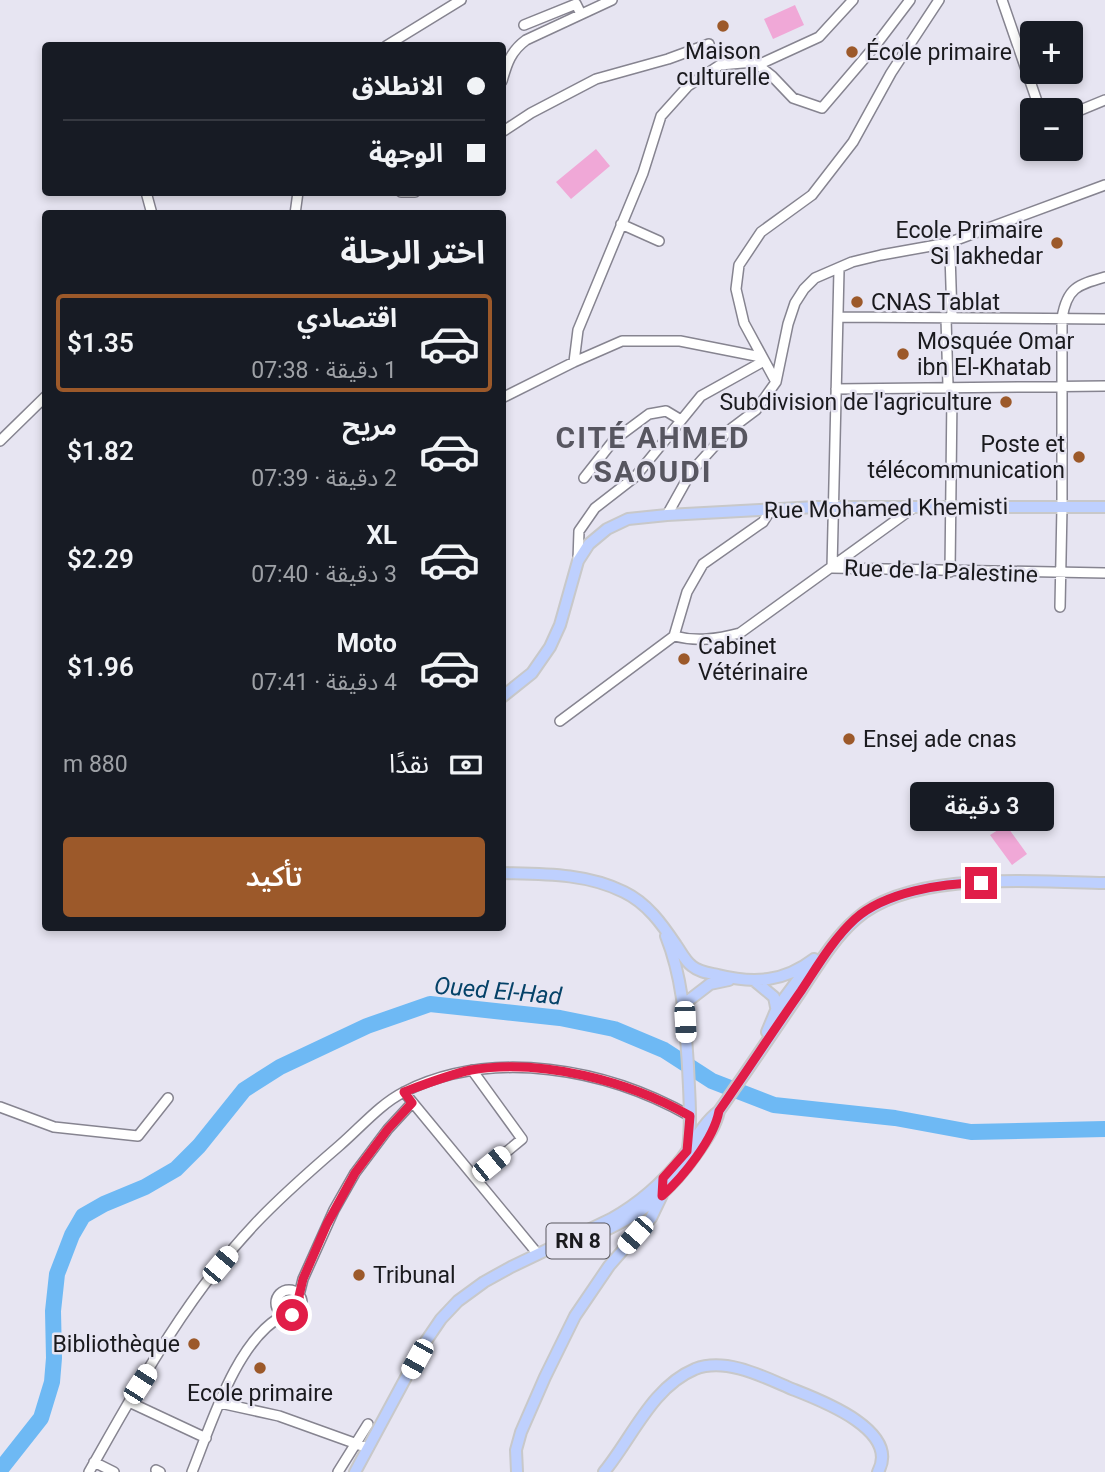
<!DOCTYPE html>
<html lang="ar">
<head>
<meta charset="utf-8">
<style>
  :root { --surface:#171b24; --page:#20242c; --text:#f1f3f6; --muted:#9ea1a6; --line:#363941; --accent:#9c592a }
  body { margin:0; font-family:Roboto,"Noto Sans Arabic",sans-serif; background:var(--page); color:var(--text); direction:rtl; height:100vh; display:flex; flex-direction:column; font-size:26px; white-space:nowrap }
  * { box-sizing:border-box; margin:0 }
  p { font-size:23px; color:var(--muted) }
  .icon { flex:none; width:38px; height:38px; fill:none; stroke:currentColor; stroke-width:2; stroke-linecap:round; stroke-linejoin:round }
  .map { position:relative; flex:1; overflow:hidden; direction:ltr }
  .details { position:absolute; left:42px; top:210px; width:464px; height:721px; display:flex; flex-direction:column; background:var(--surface); border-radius:7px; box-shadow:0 4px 10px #0003; direction:rtl }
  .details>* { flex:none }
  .top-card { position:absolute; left:42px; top:42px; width:464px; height:154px; border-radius:7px; box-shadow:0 4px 10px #0003; direction:rtl; display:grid; align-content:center; height:154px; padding:0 21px; background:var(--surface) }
  .fabs { position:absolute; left:1020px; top:21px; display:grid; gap:14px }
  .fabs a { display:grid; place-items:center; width:63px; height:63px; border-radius:7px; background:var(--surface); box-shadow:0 4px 10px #0003; font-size:35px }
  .end { position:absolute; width:32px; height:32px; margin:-16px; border:9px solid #e11d48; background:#fff; box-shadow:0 0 0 4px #fff }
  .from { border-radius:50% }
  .bubble { position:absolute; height:49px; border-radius:7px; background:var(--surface); box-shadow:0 4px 10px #0003; font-size:23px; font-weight:600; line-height:49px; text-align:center; direction:rtl }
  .car { position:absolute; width:21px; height:42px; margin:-21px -10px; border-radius:9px; box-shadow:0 0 5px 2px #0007; background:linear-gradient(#fff 24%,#345 0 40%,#fff 0 76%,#345 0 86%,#fff 0) }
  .top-card b { display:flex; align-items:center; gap:24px; height:66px; font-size:26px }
  .top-card b+b { border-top:2px solid var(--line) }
  .top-card i { width:18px; height:18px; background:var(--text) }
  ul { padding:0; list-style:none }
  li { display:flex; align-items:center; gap:21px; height:98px; margin:0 14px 10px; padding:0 7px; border:4px solid transparent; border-radius:7px }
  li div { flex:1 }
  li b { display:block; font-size:26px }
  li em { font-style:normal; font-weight:600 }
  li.active { border-color:var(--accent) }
  li>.icon { width:63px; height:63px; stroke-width:1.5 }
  h2 { padding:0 21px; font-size:32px; line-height:84px }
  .pay { display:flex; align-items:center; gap:18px; height:77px; padding:0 21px; font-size:26px }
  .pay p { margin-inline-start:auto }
  .action { display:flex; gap:14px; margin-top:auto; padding:14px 21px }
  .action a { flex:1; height:80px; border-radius:7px; background:var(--accent); color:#fff; font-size:28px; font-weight:600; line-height:80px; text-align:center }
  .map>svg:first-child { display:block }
  .green { fill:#f0a8d7 }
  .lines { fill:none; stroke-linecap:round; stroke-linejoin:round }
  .river { stroke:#6eb9f4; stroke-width:16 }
  .minor-casing { stroke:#868490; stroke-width:12 }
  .major-casing { stroke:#c8c8c9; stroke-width:14 }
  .minor { stroke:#fff; stroke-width:9 }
  .major { stroke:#bed0fe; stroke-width:10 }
  .route { stroke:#e11d48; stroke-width:9 }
  .poi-dot { fill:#9c592a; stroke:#e7e5f2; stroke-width:2.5 }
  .labels { text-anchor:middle; stroke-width:5; stroke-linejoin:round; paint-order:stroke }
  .shield { fill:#e7e5f2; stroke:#58575e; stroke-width:2 }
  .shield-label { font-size:21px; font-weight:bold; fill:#1a1a1e }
  .poi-label { font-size:23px; fill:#1a1a1e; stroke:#e7e5f2; text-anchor:start }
  .street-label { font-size:23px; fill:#1a1a1e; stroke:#e7e5f2 }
  .water-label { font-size:24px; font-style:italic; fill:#054268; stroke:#e7e5f2 }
  .district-label { font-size:30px; font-weight:bold; letter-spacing:2px; fill:#575660; stroke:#e7e5f2 }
</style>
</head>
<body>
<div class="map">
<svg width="1105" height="1472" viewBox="0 0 1105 1472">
  <rect width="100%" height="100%" fill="#e7e5f2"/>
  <path class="green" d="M795,5L804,25L773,39L764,19Z
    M596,149L610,166L571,199L556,182Z
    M1006,825L1027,854L1012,865L990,835Z"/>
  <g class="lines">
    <path class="river" d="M0,1470L41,1418L52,1382L54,1358L53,1311L57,1274L72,1235L83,1216L104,1204L145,1187L176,1169L199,1146L244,1090L280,1067L367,1026L430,1004L560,1018L614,1029L664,1050L712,1081L774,1105L895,1118L971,1132L1105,1129"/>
    <g class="minor-casing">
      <path id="minor" d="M1002,0L1040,110
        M524,25L576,4L581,14
        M386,46L461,0
        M758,65L819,37L853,0
        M502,81C507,63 511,51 526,40L612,0
        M1071,114L1105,100
        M502,132L531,113L596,79L668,59L709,44
        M146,192L152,214
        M401,192H415
        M295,214L298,192
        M621,224L659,241
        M948,243L950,254L952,317
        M840,317L1105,319
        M946,318L948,386L952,394L950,572
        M761,357L680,341H622L574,362L578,330L643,173L661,116L688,86L720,65L754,62L772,76L793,98L822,108L875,46L910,0
        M776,382L744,323L736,289L739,265L761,232L812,195L853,142L891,73L939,0
        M836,389L1105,386
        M502,398L574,362
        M0,441L46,396
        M584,478L614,440L649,414L666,411L681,420
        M667,515L691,472L728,431L756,410L776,382L788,324L795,303L804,289L815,278L852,262L881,255L948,243L1105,185
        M578,561L579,531L595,508L635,477L701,396L764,361
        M832,568L839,270
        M832,568L1105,573
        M1060,607L1062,507V318C1067,288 1077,285 1105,277
        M674,636C697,642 717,639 740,633L913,508
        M560,721L674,636L687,592L703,564L763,522L772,508
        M472,1070L522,1139L476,1177
        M404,1092L537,1253
        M0,1107L54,1127L138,1136L168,1098
        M276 1303a13 13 0 1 1 26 0a13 13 0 1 1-26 0Z
        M299,1295L303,1279L334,1210L355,1173L388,1129L412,1103
        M129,1402L206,1438
        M220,1403L279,1416L368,1448
        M94,1462L114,1472
        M156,1470L160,1472
        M89,1472C137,1387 186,1297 254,1225C280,1197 310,1171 339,1146C360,1128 380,1104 404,1092C493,1047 607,1069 690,1116
        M192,1472C211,1425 237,1338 284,1315
        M338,1472L368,1424"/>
    </g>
    <g class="major-casing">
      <path id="major" d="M502,697L532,673L550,647L560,625L578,561L589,544L607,529L628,519L667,515L816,507H1105
        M502,873C543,874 586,873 624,892C647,903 662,924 676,945C681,952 685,961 692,966C699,972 709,973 718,975C754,984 784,982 814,959
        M666,936C683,979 685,1021 688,1066C689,1093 692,1121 688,1148
        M756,982L774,997L777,1012
        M684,1004L710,984L729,980
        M767,1032L777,1008L806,969
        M594,1235C641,1216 671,1191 699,1150C708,1137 716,1125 719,1111
        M355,1472L424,1344L441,1319L458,1301L484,1282L511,1267L611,1219C638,1204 663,1182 682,1158C694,1142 703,1123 719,1111C747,1071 774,1031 801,991C817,967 833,939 856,919C911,870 1036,882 1105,883
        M517,1472L516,1450L521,1432L545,1377L575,1316L609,1266L651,1218L662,1195
        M604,1472C632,1438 652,1387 695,1369C726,1357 764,1377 792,1389C820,1400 901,1430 878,1472"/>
    </g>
    <use href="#minor" class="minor"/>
    <use href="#major" class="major"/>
  </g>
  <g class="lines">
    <path class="route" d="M292,1315L301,1308L299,1296L303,1279L327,1224L355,1173L388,1129L412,1103L404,1092C425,1084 448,1075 471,1070C541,1058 629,1081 690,1116L687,1151L663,1178L662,1196C683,1177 714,1139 719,1111C747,1071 773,1031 801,991C817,967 833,939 855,919C885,892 942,883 981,883"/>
  </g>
  <g class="poi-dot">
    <circle cx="723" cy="26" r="7"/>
    <circle cx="852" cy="52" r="7"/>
    <circle cx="1057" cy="243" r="7"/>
    <circle cx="857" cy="302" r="7"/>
    <circle cx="903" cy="354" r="7"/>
    <circle cx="1006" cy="402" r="7"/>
    <circle cx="1079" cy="457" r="7"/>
    <circle cx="684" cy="659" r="7"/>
    <circle cx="849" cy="739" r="7"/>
    <circle cx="359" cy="1275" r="7"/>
    <circle cx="194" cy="1344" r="7"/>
    <circle cx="260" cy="1368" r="7"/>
  </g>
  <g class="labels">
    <rect class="shield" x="546.5" y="1223.5" width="63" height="35" rx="5"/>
    <g class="shield-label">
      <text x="578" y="1248">RN 8</text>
    </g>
    <g class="poi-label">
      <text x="723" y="59" text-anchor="middle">Maison<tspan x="723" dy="26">culturelle</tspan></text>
      <text x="866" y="60">École primaire</text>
      <text x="1043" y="238" text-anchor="end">Ecole Primaire<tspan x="1043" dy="26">Si lakhedar</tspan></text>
      <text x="871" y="310">CNAS Tablat</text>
      <text x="917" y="349">Mosquée Omar<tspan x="917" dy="26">ibn El-Khatab</tspan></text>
      <text x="992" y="410" text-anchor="end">Subdivision de l'agriculture</text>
      <text x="1065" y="452" text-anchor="end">Poste et<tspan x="1065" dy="26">télécommunication</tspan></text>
      <text x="698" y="654">Cabinet<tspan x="698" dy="26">Vétérinaire</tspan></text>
      <text x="863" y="747">Ensej ade cnas</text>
      <text x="373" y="1283">Tribunal</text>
      <text x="180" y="1352" text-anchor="end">Bibliothèque</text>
      <text x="260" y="1401" text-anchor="middle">Ecole primaire</text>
    </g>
    <g class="street-label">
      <text transform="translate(886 508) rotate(-1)" y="8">Rue Mohamed Khemisti</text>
      <text transform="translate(941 571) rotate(2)" y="8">Rue de la Palestine</text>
    </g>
    <g class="water-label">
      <text transform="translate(498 991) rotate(5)" y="8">Oued El-Had</text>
    </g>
    <g class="district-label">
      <text x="653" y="448">CITÉ AHMED<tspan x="653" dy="34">SAOUDI</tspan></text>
    </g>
  </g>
</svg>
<div class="fabs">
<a>+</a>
<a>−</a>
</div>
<i class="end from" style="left:292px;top:1315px"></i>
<i class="end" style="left:981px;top:883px"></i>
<div class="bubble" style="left:910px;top:782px;width:144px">3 دقيقة</div>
<i class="car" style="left:685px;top:1022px;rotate:177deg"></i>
<i class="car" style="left:491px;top:1164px;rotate:51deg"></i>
<i class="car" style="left:635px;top:1235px;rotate:221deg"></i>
<i class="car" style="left:220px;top:1265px;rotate:40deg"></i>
<i class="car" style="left:417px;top:1359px;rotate:209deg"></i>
<i class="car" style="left:140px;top:1384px;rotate:33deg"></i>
<div class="top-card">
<b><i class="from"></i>الانطلاق</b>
<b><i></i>الوجهة</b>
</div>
<section class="details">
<h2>اختر الرحلة</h2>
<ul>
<li class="active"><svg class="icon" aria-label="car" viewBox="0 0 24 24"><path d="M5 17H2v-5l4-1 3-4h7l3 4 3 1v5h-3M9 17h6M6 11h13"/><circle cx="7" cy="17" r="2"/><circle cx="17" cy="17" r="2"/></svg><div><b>اقتصادي</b><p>1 دقيقة · 07:38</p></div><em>$1.35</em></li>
<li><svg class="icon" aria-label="car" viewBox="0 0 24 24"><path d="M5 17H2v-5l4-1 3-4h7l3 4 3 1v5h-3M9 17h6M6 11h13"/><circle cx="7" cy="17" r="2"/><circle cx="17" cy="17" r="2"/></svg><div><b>مريح</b><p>2 دقيقة · 07:39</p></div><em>$1.82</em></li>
<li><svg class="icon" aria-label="car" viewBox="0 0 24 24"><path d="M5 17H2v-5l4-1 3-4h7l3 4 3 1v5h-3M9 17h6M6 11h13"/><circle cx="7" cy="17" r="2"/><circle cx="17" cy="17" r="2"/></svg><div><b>XL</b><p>3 دقيقة · 07:40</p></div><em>$2.29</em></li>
<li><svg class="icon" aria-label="car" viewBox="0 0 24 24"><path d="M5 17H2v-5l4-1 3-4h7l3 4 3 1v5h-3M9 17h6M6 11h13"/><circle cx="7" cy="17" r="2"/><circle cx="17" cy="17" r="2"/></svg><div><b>Moto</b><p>4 دقيقة · 07:41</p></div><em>$1.96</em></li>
</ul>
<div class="pay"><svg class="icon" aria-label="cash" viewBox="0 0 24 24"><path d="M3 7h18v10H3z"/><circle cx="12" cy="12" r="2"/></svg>نقدًا<p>880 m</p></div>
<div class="action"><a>تأكيد</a></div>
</section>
</div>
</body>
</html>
